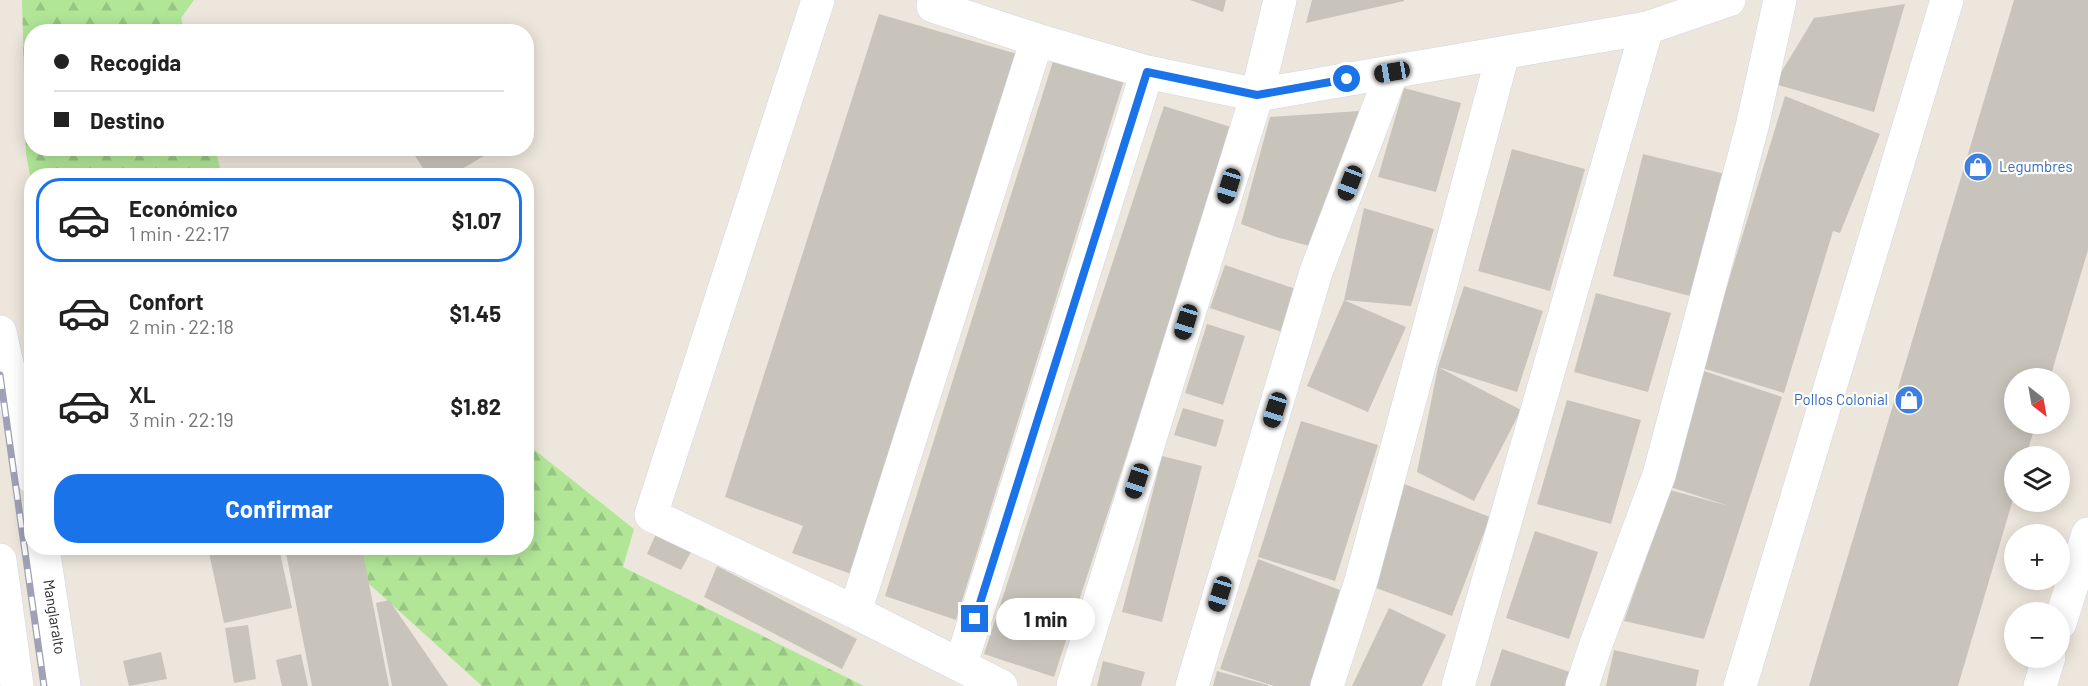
<!DOCTYPE html>
<html lang="es">
<head>
<meta charset="utf-8">
<style>
  :root { --surface:#fff; --page:#f2f2f2; --text:#222; --muted:#767676; --line:#e0e0e0; --accent:#1a73e8 }
  body { margin:0; font-family:Barlow,sans-serif; background:var(--page); color:var(--text); height:100vh; display:flex; flex-direction:column; font-size:22px; white-space:nowrap }
  * { box-sizing:border-box; margin:0 }
  p { font-size:20px; color:var(--muted) }
  .icon { flex:none; width:33px; height:33px; fill:none; stroke:currentColor; stroke-width:2; stroke-linecap:round; stroke-linejoin:round }
  .map { position:relative; flex:1; overflow:hidden }
  .details { position:absolute; left:24px; top:168px; width:510px; height:387px; display:flex; flex-direction:column; background:var(--surface); border-radius:24px; box-shadow:0 3px 15px #0003 }
  .details>* { flex:none }
  .guide { position:absolute; left:24px; top:24px; width:510px; height:132px; border-radius:24px; box-shadow:0 3px 15px #0003; display:grid; align-content:center; height:132px; padding:0 30px; background:var(--surface) }
  .needle { width:39px; rotate:149deg }
  .tools { position:absolute; left:2004px; top:368px; display:grid; gap:12px }
  .tools a { display:grid; place-items:center; width:66px; height:66px; border-radius:50%; background:var(--surface); box-shadow:0 3px 15px #0003; font-size:30px }
  .end { position:absolute; width:27px; height:27px; margin:-14px; border:8px solid #1a73e8; background:#fff; box-shadow:0 0 0 3px #fff }
  .from { border-radius:50% }
  .bubble { position:absolute; height:42px; border-radius:21px; background:var(--surface); box-shadow:0 3px 15px #0003; font-size:20px; font-weight:700; line-height:42px; text-align:center }
  .car { position:absolute; width:18px; height:36px; margin:-18px -9px; border-radius:8px; box-shadow:0 0 4px 2px #0007; background:linear-gradient(#222 24%,#8ab4d8 0 40%,#222 0 76%,#8ab4d8 0 86%,#222 0) }
  .guide b { display:flex; align-items:center; gap:21px; height:57px; font-size:22px }
  .guide b+b { border-top:2px solid var(--line) }
  .guide i { width:15px; height:15px; background:var(--text) }
  ul { padding:10px 0 0; list-style:none }
  li { display:flex; align-items:center; gap:18px; height:84px; margin:0 12px 9px; padding:0 18px; border:3px solid transparent; border-radius:24px }
  li div { flex:1 }
  li b { display:block; font-size:22px }
  li em { font-style:normal; font-weight:700 }
  li.on { border-color:var(--accent) }
  li>.icon { width:54px; height:54px; stroke-width:1.5 }
  .action { display:flex; gap:12px; margin-top:auto; padding:12px 30px }
  .action a { flex:1; height:69px; border-radius:24px; background:var(--accent); color:#fff; font-size:24px; font-weight:700; line-height:69px; text-align:center }
  .map>svg:first-child { display:block }
  .forest { fill:url(#forest-firs) }
  .building { fill:#c9c4bb }
  .lines { fill:none; stroke-linecap:round; stroke-linejoin:round }
  .minor-casing { stroke:#d2d5e4; stroke-width:34 }
  .minor { stroke:#fff; stroke-width:33 }
  .rail-casing { stroke:#9fa2b6; stroke-width:7 }
  .rail { stroke:#fff; stroke-width:4.5; stroke-dasharray:14; stroke-linecap:butt }
  .route { stroke:#1a73e8; stroke-width:8 }
  .labels { text-anchor:middle; stroke-width:4.5; stroke-linejoin:round; paint-order:stroke }
  .shop-label { font-size:15px; fill:#366cbe; stroke:#fff; text-anchor:start }
  .street-label { font-size:15px; fill:#2b2b2b; stroke:#fff }
</style>
</head>
<body>
<div class="map">
<svg width="2088" height="686" viewBox="0 0 2088 686">
  <defs>
    <pattern id="forest-firs" width="22" height="20" patternUnits="userSpaceOnUse" patternTransform="scale(1.5)"><rect width="22" height="20" fill="#b1e697"/><path d="M5 1l3.5 6h-7zM16 11l3.5 6h-7z" fill="#98c582"/></pattern>
  </defs>
  <rect width="100%" height="100%" fill="#ede6dc"/>
  <path class="forest" d="M22,0H194L181,18L184,31L32,32V148L215,149L222,175L32,176L31,180L26,154Z
    M527,444L634,529L623,567L864,686H482L367,582L358,548H526Z"/>
  <path class="building" d="M1190,0H1226L1223,12Z
    M1312,0H1404V1L1306,23Z
    M2014,0H2088V250L2050,378H2014V423H2036L2026,456H2014V496L1958,686H1809Z
    M1905,4L1874,112L1774,84L1814,18Z
    M879,14L1017,54L854,575L792,553L803,526L725,497Z
    M1054,58L1124,80L956,620L885,596Z
    M1404,88L1461,103L1436,192L1378,177Z
    M1785,96L1880,134L1840,233L1833,231L1784,393L1702,368Z
    M1164,106L1234,128L1054,677L984,654Z
    M1359,111L1313,247L1276,237L1241,224L1270,117Z
    M410,148H478L484,156L450,176H428Z
    M1512,149L1585,169L1550,291L1478,271Z
    M1643,154L1725,174L1694,297L1613,276Z
    M1364,208L1434,229L1411,306L1344,300Z
    M1225,265L1299,290L1285,333L1210,308Z
    M1464,286L1543,311L1517,392L1438,367Z
    M1596,293L1671,313L1648,392L1574,372Z
    M1344,300L1406,327L1368,412L1307,386Z
    M1207,324L1245,336L1223,405L1185,393Z
    M1438,367L1521,410L1474,501L1417,472Z
    M1704,371L1782,397L1704,639L1624,621L1670,490L1729,506L1670,487Z
    M1567,400L1641,420L1611,524L1537,504Z
    M1183,408L1224,420L1216,447L1174,435Z
    M1301,421L1378,445L1335,581L1258,557Z
    M1162,456L1202,466L1162,622L1122,612Z
    M1399,482L1490,517L1452,616L1368,585Z
    M659,527L696,543L681,570L647,554Z
    M1535,531L1598,552L1569,639L1506,618Z
    M208,548H279L292,608L224,623Z
    M285,548H362L389,686H312Z
    M1258,559L1340,590L1310,686H1274L1220,669Z
    M717,566L857,639L842,669L704,597Z
    M389,600L448,686H392L376,603Z
    M1389,608L1446,635L1422,686H1352Z
    M248,625L256,679L234,683L225,628Z
    M1502,649L1570,672L1565,686H1490Z
    M1614,650L1699,670L1696,686H1606Z
    M161,652L167,679L129,686L123,661Z
    M301,654L308,686H282L276,660Z
    M1103,661L1145,672L1141,686H1097Z
    M1217,671L1268,685V686H1213Z"/>
  <g class="lines">
    <g class="minor-casing">
      <path id="minor" d="M818,0L651,515L855,612L1001,686
        M935,0L933,6L1037,40
        M0,332L32,477
        M43,548L64,686
        M0,560L17,686
        M855,612L1037,40L1147,72L1257,95L1647,28L1729,0
        M2060,623L2088,534
        M961,664L1147,72
        M1073,686L1257,95L1280,0
        M1192,686L1316,272L1392,72
        M1327,686L1361,581L1503,54
        M1458,686L1647,28
        M1582,686L1595,647L1659,475L1752,127L1780,0
        M1740,686L1947,0
        M2040,686L2049,657"/>
    </g>
    <use href="#minor" class="minor"/>
    <g class="rail-casing">
      <path id="rail" d="M0,375L44,686"/>
    </g>
    <use href="#rail" class="rail"/>
  </g>
  <g class="lines">
    <path class="route" d="M975,619L1147,72L1257,95L1347,79"/>
  </g>
  <defs>
    <g id="shop-disc" transform="scale(1.5)"><circle r="9.5" fill="#3f7fe0" stroke="#fff"/><path d="M-5-2.5h2.3a2.7 3.5 0 0 1 5.4 0H5L5.5 6h-11ZM-1.5-2.5h3a1.5 2.3 0 0 0-3 0Z" fill="#fff"/></g>
  </defs>
  <g fill-rule="evenodd">
    <use href="#shop-disc" x="1978" y="167"/>
    <use href="#shop-disc" x="1909" y="400"/>
  </g>
  <g class="labels">
    <g class="shop-label">
      <text x="1999" y="172">Legumbres</text>
      <text x="1888" y="405" text-anchor="end">Pollos Colonial</text>
    </g>
    <g class="street-label">
      <text transform="translate(54 617) rotate(81)" y="5">Manglaralto</text>
    </g>
  </g>
</svg>
<div class="tools">
<a><svg class="needle" viewBox="-14 -14 28 28"><path d="M0-13l5 13h-10z" fill="#e53935"/><path d="M0 13l5-13h-10z" fill="#767676"/></svg></a>
<a><svg class="icon" aria-label="layers" viewBox="0 0 24 24"><path d="M12 4l9 5-9 5-9-5zM3 14l9 5 9-5"/></svg></a>
<a>+</a>
<a>−</a>
</div>
<i class="end from" style="left:1347px;top:79px"></i>
<i class="end" style="left:975px;top:619px"></i>
<div class="bubble" style="left:996px;top:598px;width:99px">1 min</div>
<i class="car" style="left:1392px;top:72px;rotate:260deg"></i>
<i class="car" style="left:1350px;top:183px;rotate:201deg"></i>
<i class="car" style="left:1229px;top:186px;rotate:197deg"></i>
<i class="car" style="left:1186px;top:322px;rotate:197deg"></i>
<i class="car" style="left:1275px;top:410px;rotate:197deg"></i>
<i class="car" style="left:1137px;top:481px;rotate:198deg"></i>
<i class="car" style="left:1220px;top:594px;rotate:197deg"></i>
<div class="guide">
<b><i class="from"></i>Recogida</b>
<b><i></i>Destino</b>
</div>
<section class="details">
<ul>
<li class="on"><svg class="icon" aria-label="car" viewBox="0 0 24 24"><path d="M5 17H2v-5l4-1 3-4h7l3 4 3 1v5h-3M9 17h6M6 11h13"/><circle cx="7" cy="17" r="2"/><circle cx="17" cy="17" r="2"/></svg><div><b>Económico</b><p>1 min · 22:17</p></div><em>$1.07</em></li>
<li><svg class="icon" aria-label="car" viewBox="0 0 24 24"><path d="M5 17H2v-5l4-1 3-4h7l3 4 3 1v5h-3M9 17h6M6 11h13"/><circle cx="7" cy="17" r="2"/><circle cx="17" cy="17" r="2"/></svg><div><b>Confort</b><p>2 min · 22:18</p></div><em>$1.45</em></li>
<li><svg class="icon" aria-label="car" viewBox="0 0 24 24"><path d="M5 17H2v-5l4-1 3-4h7l3 4 3 1v5h-3M9 17h6M6 11h13"/><circle cx="7" cy="17" r="2"/><circle cx="17" cy="17" r="2"/></svg><div><b>XL</b><p>3 min · 22:19</p></div><em>$1.82</em></li>
</ul>
<div class="action"><a>Confirmar</a></div>
</section>
</div>
</body>
</html>
